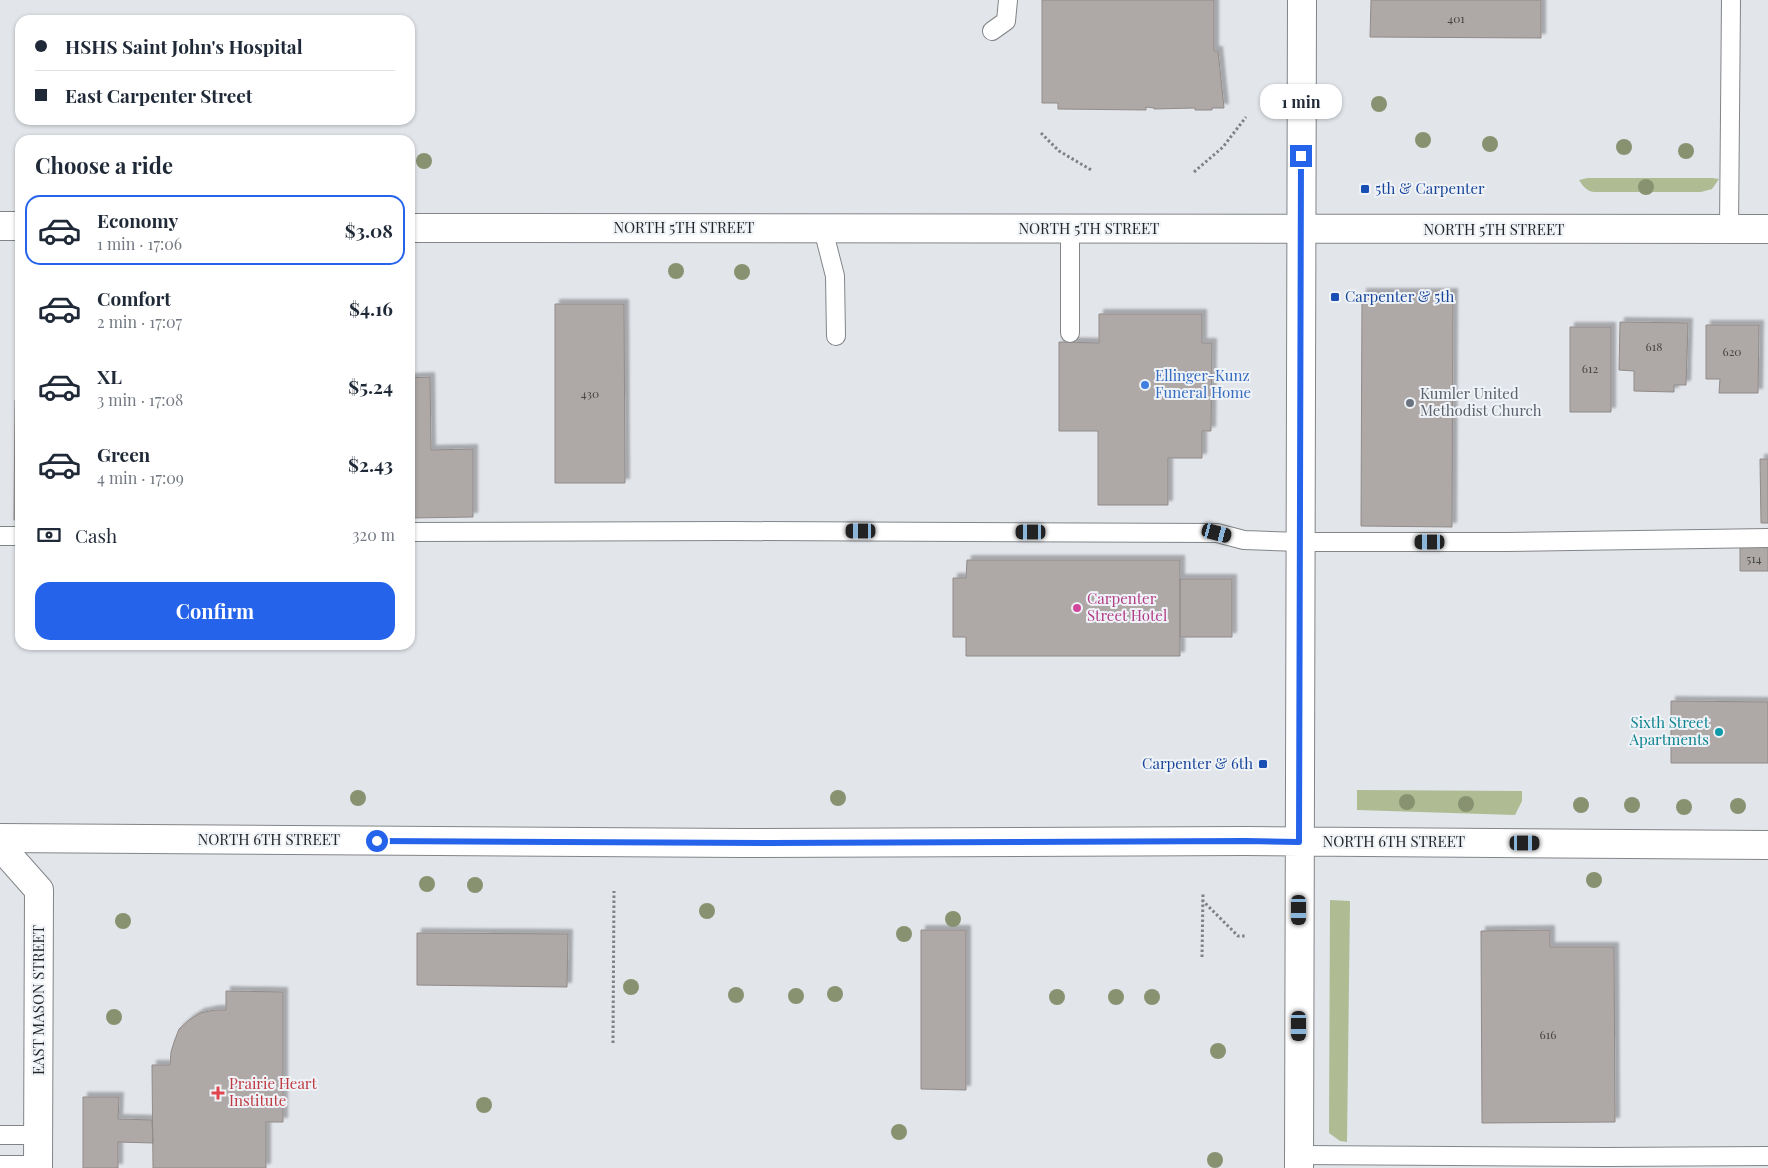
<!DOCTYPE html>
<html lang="en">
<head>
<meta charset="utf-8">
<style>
  :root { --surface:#fff; --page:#f2f2f3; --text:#1f2937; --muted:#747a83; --line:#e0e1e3; --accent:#2563eb }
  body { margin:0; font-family:"Playfair Display",serif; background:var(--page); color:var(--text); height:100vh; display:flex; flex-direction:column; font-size:19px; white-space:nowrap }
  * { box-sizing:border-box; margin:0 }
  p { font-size:16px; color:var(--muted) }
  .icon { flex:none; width:28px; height:28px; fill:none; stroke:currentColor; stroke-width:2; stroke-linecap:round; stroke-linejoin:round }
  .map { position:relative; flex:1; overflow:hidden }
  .panel { position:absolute; left:15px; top:135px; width:400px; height:515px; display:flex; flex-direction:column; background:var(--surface); border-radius:15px; box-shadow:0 1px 4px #0004 }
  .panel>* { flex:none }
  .banner { position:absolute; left:15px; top:15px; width:400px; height:110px; border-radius:15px; box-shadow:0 1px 4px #0004; display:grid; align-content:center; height:110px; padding:0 20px; background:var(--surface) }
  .end { position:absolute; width:22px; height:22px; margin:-11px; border:6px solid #2563eb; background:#fff; box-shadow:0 0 0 2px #fff }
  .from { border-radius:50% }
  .bubble { position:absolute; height:35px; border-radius:15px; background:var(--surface); box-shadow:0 1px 4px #0004; font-size:16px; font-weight:700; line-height:35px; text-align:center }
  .car { position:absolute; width:15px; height:30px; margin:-15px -8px; border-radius:6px; box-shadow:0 0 4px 1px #0007; background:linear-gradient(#222 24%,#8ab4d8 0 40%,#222 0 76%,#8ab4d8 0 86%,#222 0) }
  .banner b { display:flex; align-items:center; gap:18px; height:48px; font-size:19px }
  .banner b+b { border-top:1px solid var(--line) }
  .banner i { width:12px; height:12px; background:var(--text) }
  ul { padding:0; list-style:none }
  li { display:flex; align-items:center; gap:15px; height:70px; margin:0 10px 8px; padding:0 10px; border:2px solid transparent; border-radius:15px }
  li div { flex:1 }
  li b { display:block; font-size:19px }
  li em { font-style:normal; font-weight:700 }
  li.on { border-color:var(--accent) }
  li>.icon { width:45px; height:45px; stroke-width:1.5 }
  h2 { padding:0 20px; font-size:22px; line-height:60px }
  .pay { display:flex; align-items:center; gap:12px; height:55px; padding:0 20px; font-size:19px }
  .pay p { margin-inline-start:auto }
  .cta { display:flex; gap:10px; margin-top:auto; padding:10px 20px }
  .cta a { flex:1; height:58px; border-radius:15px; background:var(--accent); color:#fff; font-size:20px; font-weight:700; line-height:58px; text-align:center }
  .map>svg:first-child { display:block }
  .green { fill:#aebb93 }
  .building { fill:#aea8a7; stroke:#918b8a; filter:url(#shadow) }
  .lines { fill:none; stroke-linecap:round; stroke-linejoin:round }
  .lane-casing { stroke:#828588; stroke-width:20 }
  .street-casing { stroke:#828588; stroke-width:30 }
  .secondary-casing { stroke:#828588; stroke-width:30 }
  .path { stroke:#7f8184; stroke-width:3; stroke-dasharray:2.5 2.5; stroke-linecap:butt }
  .lane { stroke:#fff; stroke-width:18 }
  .street { stroke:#fff; stroke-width:28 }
  .secondary { stroke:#fff; stroke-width:28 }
  .tree { fill:#889271 }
  .route { stroke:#2563eb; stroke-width:6 }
  .transit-dot { fill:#1a4fb4; stroke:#eff3f7; stroke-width:2 }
  .shop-dot { fill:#3f7fe0; stroke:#eff3f7; stroke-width:2 }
  .worship-dot { fill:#6b7280; stroke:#eff3f7; stroke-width:2 }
  .hotel-dot { fill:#d1479c; stroke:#eff3f7; stroke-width:2 }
  .culture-dot { fill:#0f9aa8; stroke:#eff3f7; stroke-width:2 }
  .health-dot { fill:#e0444e; stroke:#eff3f7; stroke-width:2 }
  .labels { text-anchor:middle; stroke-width:4; stroke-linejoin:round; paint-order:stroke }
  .number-label { font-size:12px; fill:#464646 }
  .transit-label { font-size:15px; fill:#164399; stroke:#eff3f7; text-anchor:start }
  .street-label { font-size:15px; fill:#232526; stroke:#eff3f7 }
  .shop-label { font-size:15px; fill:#366cbe; stroke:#eff3f7; text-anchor:start }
  .worship-label { font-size:15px; fill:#5b616d; stroke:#eff3f7; text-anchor:start }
  .hotel-label { font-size:15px; fill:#b23c85; stroke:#eff3f7; text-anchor:start }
  .culture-label { font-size:15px; fill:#0d838f; stroke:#eff3f7; text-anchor:end }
  .health-label { font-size:15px; fill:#be3a42; stroke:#eff3f7; text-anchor:start }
</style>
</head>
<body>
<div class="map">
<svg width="1768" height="1168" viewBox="0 0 1768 1168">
  <defs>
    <filter id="shadow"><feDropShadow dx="4.5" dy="-4.5" stdDeviation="1" flood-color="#0004"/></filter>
  </defs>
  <rect width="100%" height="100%" fill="#e2e5ea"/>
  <path class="green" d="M1588,178H1712L1719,179L1712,189L1701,192H1595C1587,192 1583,186 1579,180Z
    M1357,790L1522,791V801L1515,815L1357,810Z
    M1330,900L1350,901L1347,1142L1340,1141L1329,1133Z"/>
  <path class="building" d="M1042,0H1214V51H1218L1224,108H1212V110H1195V108L1154,109V108L1146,107V110L1058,109V103H1042Z
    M1371,0H1541V38L1370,37Z
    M1362,293H1453L1452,527L1361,526Z
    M555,304H624L625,483H555Z
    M1099,314H1202V343H1212L1211,431H1202V458H1168V505H1098V431H1059V342L1099,343Z
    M1620,322L1688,323L1686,385H1674V392L1634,391V371L1619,370Z
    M1706,325H1759L1758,393H1719L1720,379H1706Z
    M1570,327H1611V412H1570Z
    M430,377L431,450L473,449V517L410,518V378Z
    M15,400H20V520H14Z
    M1760,459H1768V523H1761Z
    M1740,547H1768V571H1740Z
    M967,560H1180V656H966V637H953V578H966Z
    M1180,579H1232V637H1180Z
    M1671,701L1768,702V763H1671Z
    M921,930H966V1090L921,1089Z
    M1550,930V947H1614L1615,1122L1482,1123L1481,931Z
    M417,933L568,934L567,987L417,985Z
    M226,991L283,992V1122H266V1168H153L152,1065H170L171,1052L174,1042L179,1029L189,1020L200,1013L215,1010H226Z
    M83,1097H119L118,1119L152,1120L153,1143L118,1142V1168H83Z"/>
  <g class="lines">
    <g class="lane-casing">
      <path id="lane" d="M992,31L1006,21L1008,0
        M823,229L835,276L836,336
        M1070,229V333
        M1729,229L1731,0
        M410,532L732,531L1217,533L1244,540L1300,542H1506L1768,538
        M0,536H20
        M0,1135H38
        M1299,1155L1606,1157L1768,1156
        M0,1165H38"/>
    </g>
    <g class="street-casing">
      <path id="street" d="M0,846L39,890L38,1168"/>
    </g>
    <g class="secondary-casing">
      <path id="secondary" d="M0,226H20
        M410,228L1768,229
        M0,838L742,843L1245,841L1768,845
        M1299,1168L1302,0"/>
    </g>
    <path class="path" d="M1041,133L1059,151L1093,171
      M1194,172L1223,147L1246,117
      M1202,900L1238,936H1246
      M1202,957L1203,893
      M613,1043L614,891"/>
    <use href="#lane" class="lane"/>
    <use href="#street" class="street"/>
    <use href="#secondary" class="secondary"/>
  </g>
  <g class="tree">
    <circle cx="1379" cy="104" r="8"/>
    <circle cx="1423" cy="140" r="8"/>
    <circle cx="1490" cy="144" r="8"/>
    <circle cx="1624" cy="147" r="8"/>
    <circle cx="1686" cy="151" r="8"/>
    <circle cx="424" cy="161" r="8"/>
    <circle cx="1646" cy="187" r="8"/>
    <circle cx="676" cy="271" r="8"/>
    <circle cx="742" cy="272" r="8"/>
    <circle cx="358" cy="798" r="8"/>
    <circle cx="838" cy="798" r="8"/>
    <circle cx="1407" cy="802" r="8"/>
    <circle cx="1466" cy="804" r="8"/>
    <circle cx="1581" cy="805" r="8"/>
    <circle cx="1632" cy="805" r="8"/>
    <circle cx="1738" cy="806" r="8"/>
    <circle cx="1684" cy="807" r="8"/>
    <circle cx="1594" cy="880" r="8"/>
    <circle cx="427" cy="884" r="8"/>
    <circle cx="475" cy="885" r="8"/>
    <circle cx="707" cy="911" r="8"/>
    <circle cx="953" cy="919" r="8"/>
    <circle cx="123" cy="921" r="8"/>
    <circle cx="904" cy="934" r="8"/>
    <circle cx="631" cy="987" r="8"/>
    <circle cx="835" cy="994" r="8"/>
    <circle cx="736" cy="995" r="8"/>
    <circle cx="796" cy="996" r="8"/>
    <circle cx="1057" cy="997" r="8"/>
    <circle cx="1116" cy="997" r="8"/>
    <circle cx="1152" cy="997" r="8"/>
    <circle cx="114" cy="1017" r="8"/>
    <circle cx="1218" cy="1051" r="8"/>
    <circle cx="484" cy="1105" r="8"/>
    <circle cx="899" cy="1132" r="8"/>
    <circle cx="1215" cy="1160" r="8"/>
  </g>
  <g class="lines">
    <path class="route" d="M377,841L770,843L1245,841L1299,842L1301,156"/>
  </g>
  <g class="transit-dot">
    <rect x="1360" y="184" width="10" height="10" rx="2.5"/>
    <rect x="1330" y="292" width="10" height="10" rx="2.5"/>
    <rect x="1258" y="759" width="10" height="10" rx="2.5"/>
  </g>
  <circle class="shop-dot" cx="1145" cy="385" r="5"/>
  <circle class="worship-dot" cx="1410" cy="403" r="5"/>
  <circle class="hotel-dot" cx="1077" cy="608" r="5"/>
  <circle class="culture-dot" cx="1719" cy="732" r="5"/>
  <path class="health-dot" d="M215.5 1085.5h5v5h5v5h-5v5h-5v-5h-5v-5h5z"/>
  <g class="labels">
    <g class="number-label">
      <text x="1456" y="23">401</text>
      <text x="1654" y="351">618</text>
      <text x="1732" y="356">620</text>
      <text x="1590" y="373">612</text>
      <text x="590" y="398">430</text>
      <text x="1754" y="563">514</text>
      <text x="1548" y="1039">616</text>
    </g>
    <g class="transit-label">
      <text x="1375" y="194">5th &amp; Carpenter</text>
      <text x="1345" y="302">Carpenter &amp; 5th</text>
      <text x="1253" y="769" text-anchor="end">Carpenter &amp; 6th</text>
    </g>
    <g class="street-label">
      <text x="684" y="233">NORTH 5TH STREET</text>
      <text x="1089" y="234">NORTH 5TH STREET</text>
      <text x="1494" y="235">NORTH 5TH STREET</text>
      <text x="269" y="845">NORTH 6TH STREET</text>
      <text x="1394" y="847">NORTH 6TH STREET</text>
      <text transform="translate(39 1000) rotate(-90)" y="5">EAST MASON STREET</text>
    </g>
    <g class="shop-label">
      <text x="1155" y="381">Ellinger-Kunz<tspan x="1155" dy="17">Funeral Home</tspan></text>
    </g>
    <g class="worship-label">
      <text x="1420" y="399">Kumler United<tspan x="1420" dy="17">Methodist Church</tspan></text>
    </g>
    <g class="hotel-label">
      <text x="1087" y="604">Carpenter<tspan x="1087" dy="17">Street Hotel</tspan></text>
    </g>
    <g class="culture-label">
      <text x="1709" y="728">Sixth Street<tspan x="1709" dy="17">Apartments</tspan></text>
    </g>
    <g class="health-label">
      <text x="229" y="1089">Prairie Heart<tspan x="229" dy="17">Institute</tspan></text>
    </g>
  </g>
</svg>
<i class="end from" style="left:377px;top:841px"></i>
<i class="end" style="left:1301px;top:156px"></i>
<div class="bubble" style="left:1260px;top:84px;width:82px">1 min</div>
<i class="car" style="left:861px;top:531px;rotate:270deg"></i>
<i class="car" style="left:1031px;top:532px;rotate:270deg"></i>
<i class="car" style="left:1217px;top:533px;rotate:105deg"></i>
<i class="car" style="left:1430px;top:542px;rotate:270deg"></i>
<i class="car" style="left:1525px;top:843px;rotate:90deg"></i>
<i class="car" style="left:1299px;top:910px;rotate:180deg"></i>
<i class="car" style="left:1299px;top:1026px;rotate:180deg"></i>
<div class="banner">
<b><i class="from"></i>HSHS Saint John's Hospital</b>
<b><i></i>East Carpenter Street</b>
</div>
<section class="panel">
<h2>Choose a ride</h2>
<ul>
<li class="on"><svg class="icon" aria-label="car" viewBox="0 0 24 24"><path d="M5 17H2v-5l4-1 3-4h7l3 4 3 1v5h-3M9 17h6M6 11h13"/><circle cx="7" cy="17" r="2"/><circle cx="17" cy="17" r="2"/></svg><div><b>Economy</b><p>1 min · 17:06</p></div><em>$3.08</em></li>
<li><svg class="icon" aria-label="car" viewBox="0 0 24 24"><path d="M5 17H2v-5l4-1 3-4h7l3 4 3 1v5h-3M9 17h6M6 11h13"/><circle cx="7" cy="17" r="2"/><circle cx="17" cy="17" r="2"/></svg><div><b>Comfort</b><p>2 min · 17:07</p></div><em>$4.16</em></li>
<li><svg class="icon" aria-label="car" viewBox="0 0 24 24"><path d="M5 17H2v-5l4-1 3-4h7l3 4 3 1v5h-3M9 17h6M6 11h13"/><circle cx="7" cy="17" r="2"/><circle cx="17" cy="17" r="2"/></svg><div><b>XL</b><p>3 min · 17:08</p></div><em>$5.24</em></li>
<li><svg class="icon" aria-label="car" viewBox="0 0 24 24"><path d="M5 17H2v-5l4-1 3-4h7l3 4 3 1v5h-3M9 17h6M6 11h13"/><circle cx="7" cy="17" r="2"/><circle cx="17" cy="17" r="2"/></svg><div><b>Green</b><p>4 min · 17:09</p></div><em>$2.43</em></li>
</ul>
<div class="pay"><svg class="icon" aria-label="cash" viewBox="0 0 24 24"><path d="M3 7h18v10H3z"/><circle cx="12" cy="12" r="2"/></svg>Cash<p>320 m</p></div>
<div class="cta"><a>Confirm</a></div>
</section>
</div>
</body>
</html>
